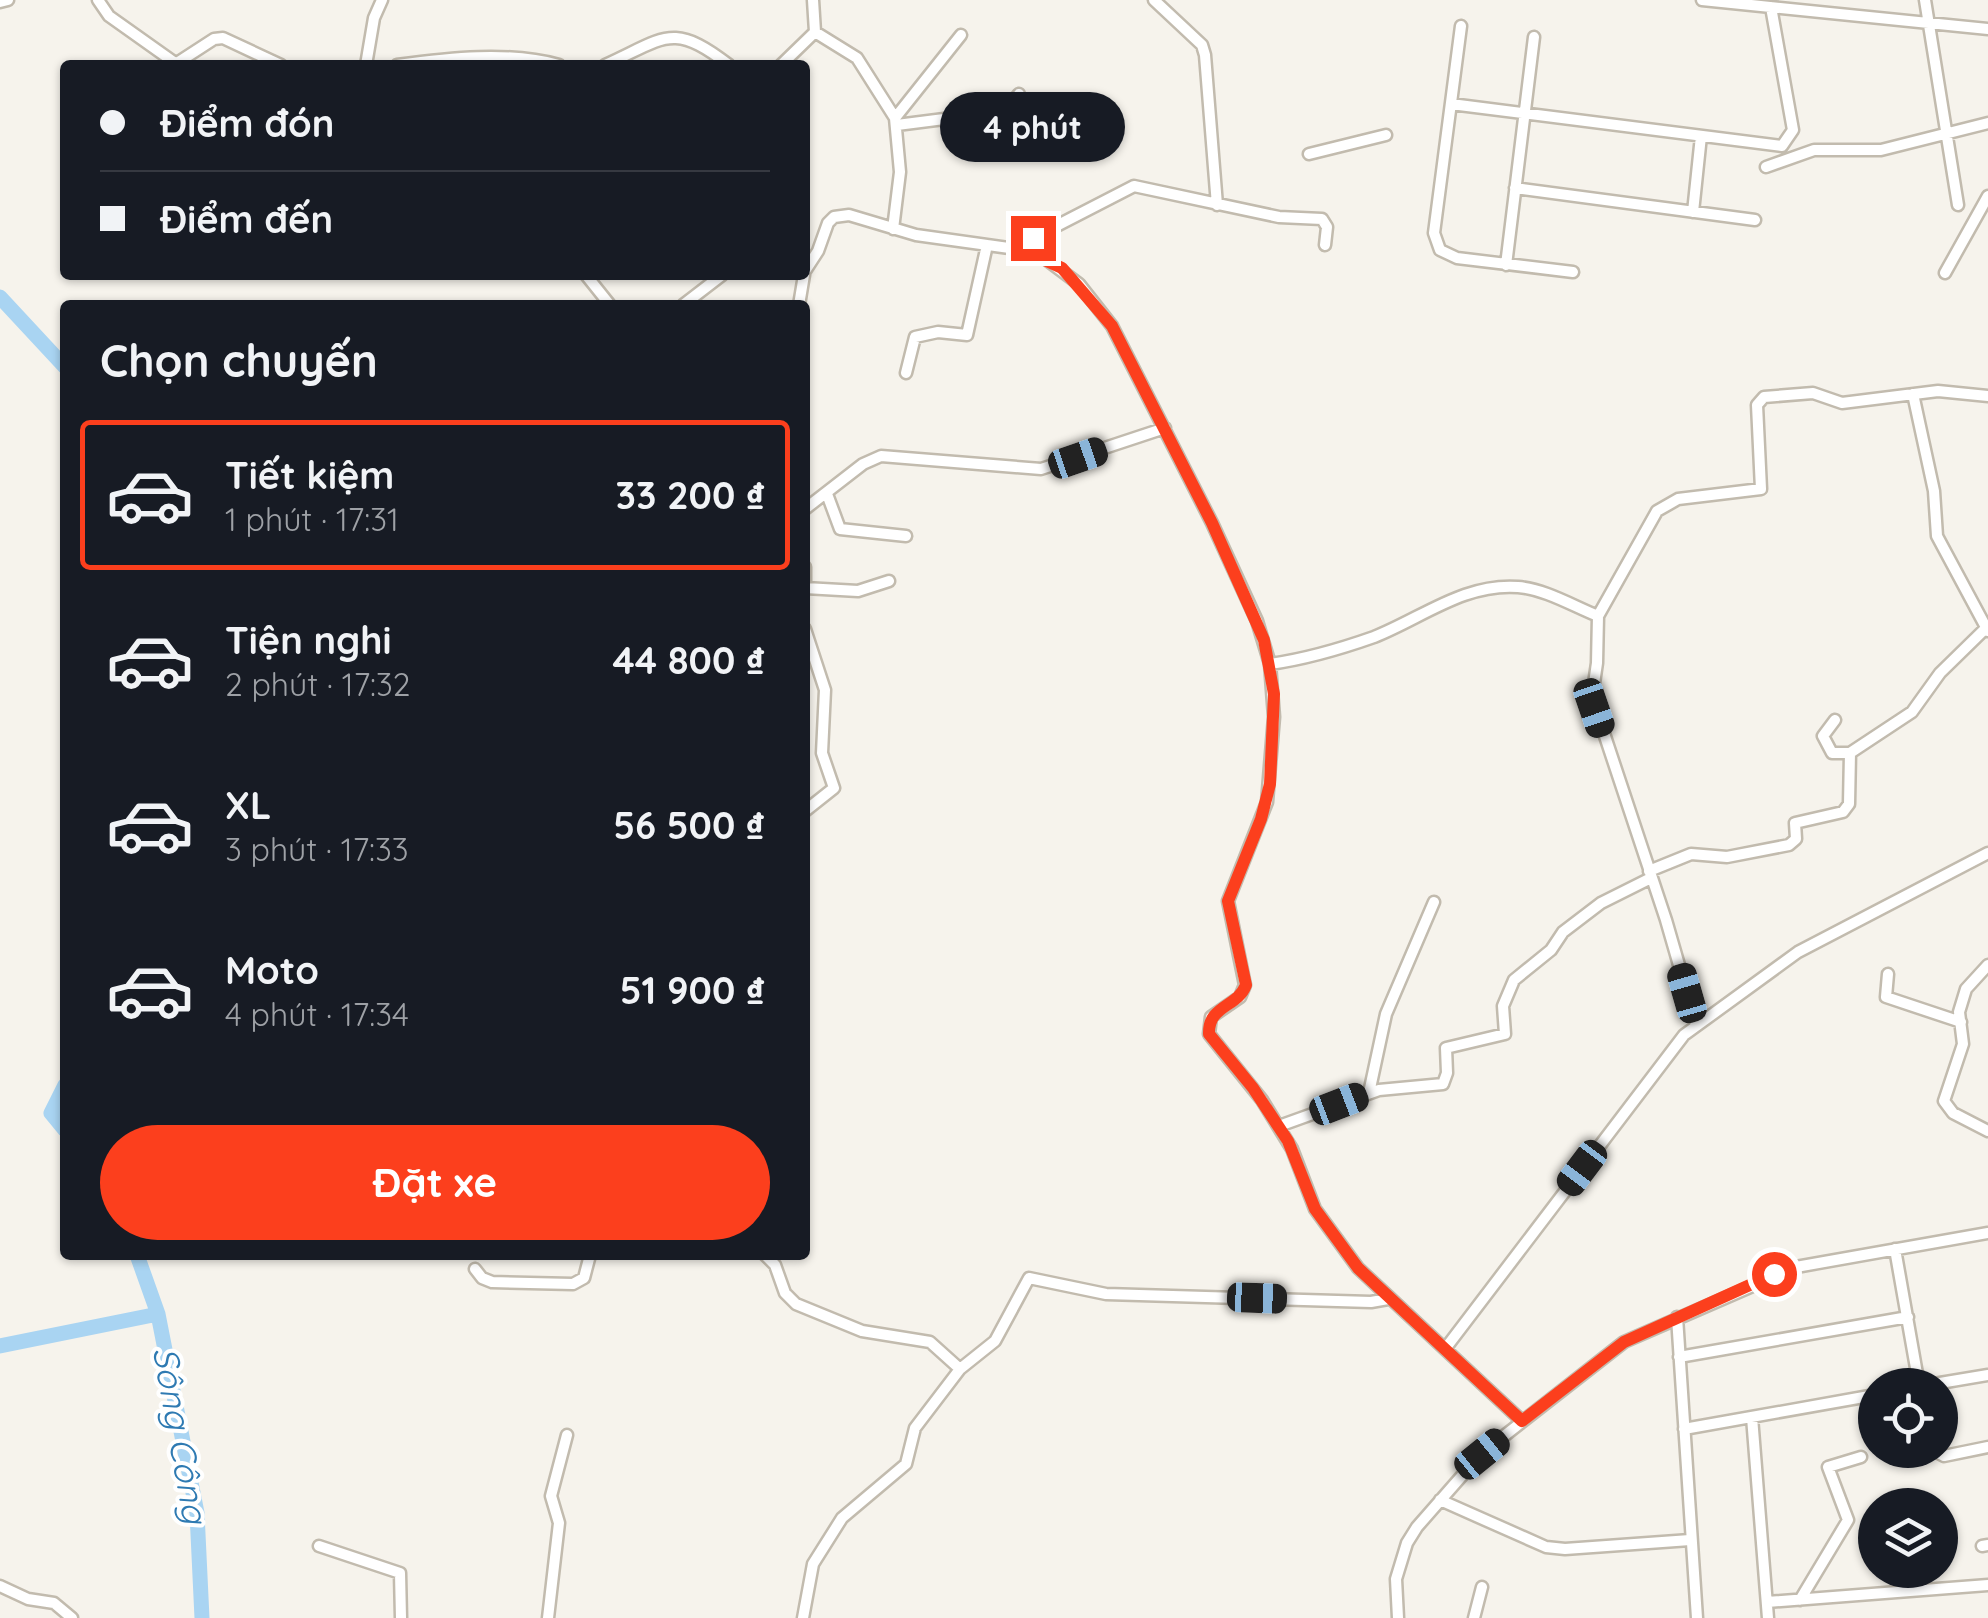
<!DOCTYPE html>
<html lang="vi">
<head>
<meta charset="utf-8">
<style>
  :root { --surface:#171b24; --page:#242831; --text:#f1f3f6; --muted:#9ea1a6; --line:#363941; --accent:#fc3f1d }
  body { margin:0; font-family:Quicksand,sans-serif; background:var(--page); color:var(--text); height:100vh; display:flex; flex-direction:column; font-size:38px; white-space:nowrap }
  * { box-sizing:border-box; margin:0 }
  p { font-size:32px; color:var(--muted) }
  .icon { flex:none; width:55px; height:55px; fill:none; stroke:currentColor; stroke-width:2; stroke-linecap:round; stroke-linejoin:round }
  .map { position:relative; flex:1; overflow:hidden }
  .sheet { position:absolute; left:60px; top:300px; width:750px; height:960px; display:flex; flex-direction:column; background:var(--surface); border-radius:10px; box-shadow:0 2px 8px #0004 }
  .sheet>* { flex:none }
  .banner { position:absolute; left:60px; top:60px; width:750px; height:220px; border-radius:10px; box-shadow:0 2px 8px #0004; display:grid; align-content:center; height:220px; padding:0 40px; background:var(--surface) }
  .fabs { position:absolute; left:1858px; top:1368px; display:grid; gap:20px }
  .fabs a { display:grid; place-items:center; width:100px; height:100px; border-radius:50%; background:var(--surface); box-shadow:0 2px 8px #0004; font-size:50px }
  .end { position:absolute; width:45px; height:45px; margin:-22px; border:12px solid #fc3f1d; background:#fff; box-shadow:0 0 0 5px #fff }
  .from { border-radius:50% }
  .bubble { position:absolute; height:70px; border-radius:35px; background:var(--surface); box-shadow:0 2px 8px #0004; font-size:32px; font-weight:700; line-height:70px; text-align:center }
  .car { position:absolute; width:30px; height:60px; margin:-30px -15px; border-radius:12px; box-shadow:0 0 8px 2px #0007; background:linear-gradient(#222 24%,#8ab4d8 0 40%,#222 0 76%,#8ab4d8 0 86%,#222 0) }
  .banner b { display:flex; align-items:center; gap:35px; height:95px; font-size:38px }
  .banner b+b { border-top:2px solid var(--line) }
  .banner i { width:25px; height:25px; background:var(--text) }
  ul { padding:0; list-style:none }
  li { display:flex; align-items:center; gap:30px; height:150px; margin:0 20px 15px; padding:0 20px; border:5px solid transparent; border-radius:10px }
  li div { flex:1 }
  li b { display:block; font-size:38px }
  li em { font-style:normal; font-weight:700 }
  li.selected { border-color:var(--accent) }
  li>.icon { width:90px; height:90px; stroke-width:1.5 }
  h2 { padding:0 40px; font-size:45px; line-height:120px }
  .cta { display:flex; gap:20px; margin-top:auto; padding:20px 40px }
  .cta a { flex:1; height:115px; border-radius:60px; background:var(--accent); color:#fff; font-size:40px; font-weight:700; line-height:115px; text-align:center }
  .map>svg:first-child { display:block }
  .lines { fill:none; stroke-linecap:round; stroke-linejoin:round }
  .river { stroke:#a9d4f2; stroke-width:15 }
  .street-casing { stroke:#c2bbae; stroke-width:15 }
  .street { stroke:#fff; stroke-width:10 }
  .route { stroke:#fc3f1d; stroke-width:12 }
  .labels { text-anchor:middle; stroke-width:8; stroke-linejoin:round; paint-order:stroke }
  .water-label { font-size:35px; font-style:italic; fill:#2e7ab2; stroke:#fff }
</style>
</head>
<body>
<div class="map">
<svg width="1988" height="1618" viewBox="0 0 1988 1618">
  <rect width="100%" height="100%" fill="#f6f3ec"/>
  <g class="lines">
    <path class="river" d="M0,297L65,367
      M65,1085L51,1113L65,1130
      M137,1255L158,1314L197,1513L202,1618
      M0,1346L158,1314"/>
    <g class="street-casing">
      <path id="street" d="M98,0L109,16L178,65
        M813,0L815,32L857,58L895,118L900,172L893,229
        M1154,0L1202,45L1205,55L1217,205
        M1702,0L1988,29
        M1925,0L1958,205
        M0,2L8,0
        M1461,26L1434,233L1440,250L1457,258L1573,272
        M177,63L214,39L223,38L281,65
        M366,65L374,18L382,0
        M397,65C448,58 509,51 559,65
        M605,65C665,38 672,21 729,65
        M781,65L815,32
        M1451,104L1782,146L1793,130L1771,7
        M895,118L961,35
        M897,125L999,112L1007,109L1019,94
        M1309,154L1386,135
        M1766,167L1814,150H1881L1988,123
        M1515,188L1755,220
        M1693,212L1701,136
        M1023,250L1033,238L1134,186L1279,217L1322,219L1327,227L1325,245
        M1506,265L1534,37
        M805,271L818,251L828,223L834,217L849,215L916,235L1023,250L1043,257L1079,284L1112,326L1212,523L1257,621L1270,664L1274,717L1267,802L1228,901L1245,985L1240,997L1211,1017L1209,1034L1262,1100L1292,1149L1315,1209L1358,1268L1522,1421
        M1945,273L1988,196
        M586,275L610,305
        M683,305L722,275
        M799,305L804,275
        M906,373L915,337L938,332L967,335L987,245
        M1913,394L1934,491L1937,536L1988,631
        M827,494L840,529L906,536
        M805,509L863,464L881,456L1041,469L1165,428
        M805,567V582
        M805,588L858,591L889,581
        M805,629L825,690L822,753L834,788L805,811
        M1270,664C1306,659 1340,649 1374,637C1422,618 1464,583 1518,587C1545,589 1573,606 1598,616
        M1850,753L1912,712L1940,673L1986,628
        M1649,871L1691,854L1727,857L1789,845L1796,839L1795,823L1843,812L1849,804L1850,753H1832L1823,736L1835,720
        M1988,965L1966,989L1959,1012L1963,1044L1944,1101L1953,1113L1988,1131
        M1888,974L1886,997L1961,1022
        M1696,1024L1666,920L1592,697L1597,663L1598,616L1657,511L1678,499L1761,489L1757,405L1764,397L1813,393L1842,403L1938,391L1988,396
        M1369,1093L1386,1014L1434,902
        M1279,1126L1379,1090L1443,1084L1447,1073L1446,1048L1505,1034L1503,1006L1514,980L1551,950L1563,932L1601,903L1651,878
        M1895,1249L1919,1385
        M765,1255L775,1265L785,1293L796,1304L862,1331L930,1342L960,1369
        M475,1269L482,1278L492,1282L573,1284L584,1278L590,1255
        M1677,1317L1697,1618
        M1445,1349L1684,1035L1798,952L1988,853
        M1679,1357L1908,1317
        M1928,1385L1988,1375
        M1752,1417L1768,1618
        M1684,1429L1875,1395
        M1933,1450L1944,1456L1988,1447
        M1440,1500L1546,1547L1565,1549L1690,1540
        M319,1546L400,1573L401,1618
        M1982,1546L1988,1545
        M0,1586L28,1599L54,1603L72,1618
        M1800,1600L1848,1520L1828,1467L1861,1457
        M1767,1602L1988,1585
        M548,1618L559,1523L551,1496L567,1435
        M803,1618L813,1564L842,1518L906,1464L915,1428L960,1369L995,1341L1029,1278L1106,1294L1371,1302L1388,1299
        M1398,1618L1396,1579L1407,1543L1417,1527L1481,1454L1624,1342L1796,1267L1988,1233
        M1474,1618L1482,1587"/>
    </g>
    <use href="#street" class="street"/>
  </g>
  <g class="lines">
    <path class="route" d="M1033,238L1023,250L1062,268L1112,326L1212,523L1264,640L1274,694L1270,784L1261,819L1228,901L1246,985C1237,1008 1208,1005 1209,1034L1253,1088L1288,1141L1315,1209L1358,1268L1522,1421L1624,1342L1774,1274"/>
  </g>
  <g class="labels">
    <g class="water-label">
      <text transform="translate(180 1435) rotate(80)" y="12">Sông Công</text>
    </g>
  </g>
</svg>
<div class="fabs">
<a><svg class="icon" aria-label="locate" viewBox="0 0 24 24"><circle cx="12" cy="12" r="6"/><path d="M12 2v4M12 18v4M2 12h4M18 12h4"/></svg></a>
<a><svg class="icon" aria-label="layers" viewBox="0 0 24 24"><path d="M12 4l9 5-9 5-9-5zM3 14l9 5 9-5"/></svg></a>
</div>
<i class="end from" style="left:1774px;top:1274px"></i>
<i class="end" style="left:1033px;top:238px"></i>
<div class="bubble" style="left:940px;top:92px;width:185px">4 phút</div>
<i class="car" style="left:1078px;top:458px;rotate:71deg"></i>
<i class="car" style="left:1594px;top:708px;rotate:161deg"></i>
<i class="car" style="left:1687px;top:993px;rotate:344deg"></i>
<i class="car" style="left:1339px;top:1104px;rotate:69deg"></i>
<i class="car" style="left:1582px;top:1168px;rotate:217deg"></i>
<i class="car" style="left:1257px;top:1298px;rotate:92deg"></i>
<i class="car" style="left:1482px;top:1454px;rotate:51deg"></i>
<div class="banner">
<b><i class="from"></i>Điểm đón</b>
<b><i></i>Điểm đến</b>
</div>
<section class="sheet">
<h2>Chọn chuyến</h2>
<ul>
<li class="selected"><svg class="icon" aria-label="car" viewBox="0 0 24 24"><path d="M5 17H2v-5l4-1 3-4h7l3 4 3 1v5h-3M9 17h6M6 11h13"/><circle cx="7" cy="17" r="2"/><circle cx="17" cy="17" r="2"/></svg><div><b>Tiết kiệm</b><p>1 phút · 17:31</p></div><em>33 200 ₫</em></li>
<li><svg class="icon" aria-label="car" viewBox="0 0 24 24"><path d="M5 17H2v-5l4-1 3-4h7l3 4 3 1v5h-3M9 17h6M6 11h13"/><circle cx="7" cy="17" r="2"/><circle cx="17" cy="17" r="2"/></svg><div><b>Tiện nghi</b><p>2 phút · 17:32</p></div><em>44 800 ₫</em></li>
<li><svg class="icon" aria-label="car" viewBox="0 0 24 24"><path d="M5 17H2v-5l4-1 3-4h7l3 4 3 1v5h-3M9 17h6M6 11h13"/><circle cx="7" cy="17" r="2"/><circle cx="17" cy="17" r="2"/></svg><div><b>XL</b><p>3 phút · 17:33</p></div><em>56 500 ₫</em></li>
<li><svg class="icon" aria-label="car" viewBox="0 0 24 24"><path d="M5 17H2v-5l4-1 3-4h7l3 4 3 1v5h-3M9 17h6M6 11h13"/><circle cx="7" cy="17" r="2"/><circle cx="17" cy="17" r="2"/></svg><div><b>Moto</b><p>4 phút · 17:34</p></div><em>51 900 ₫</em></li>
</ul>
<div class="cta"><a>Đặt xe</a></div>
</section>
</div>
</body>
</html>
